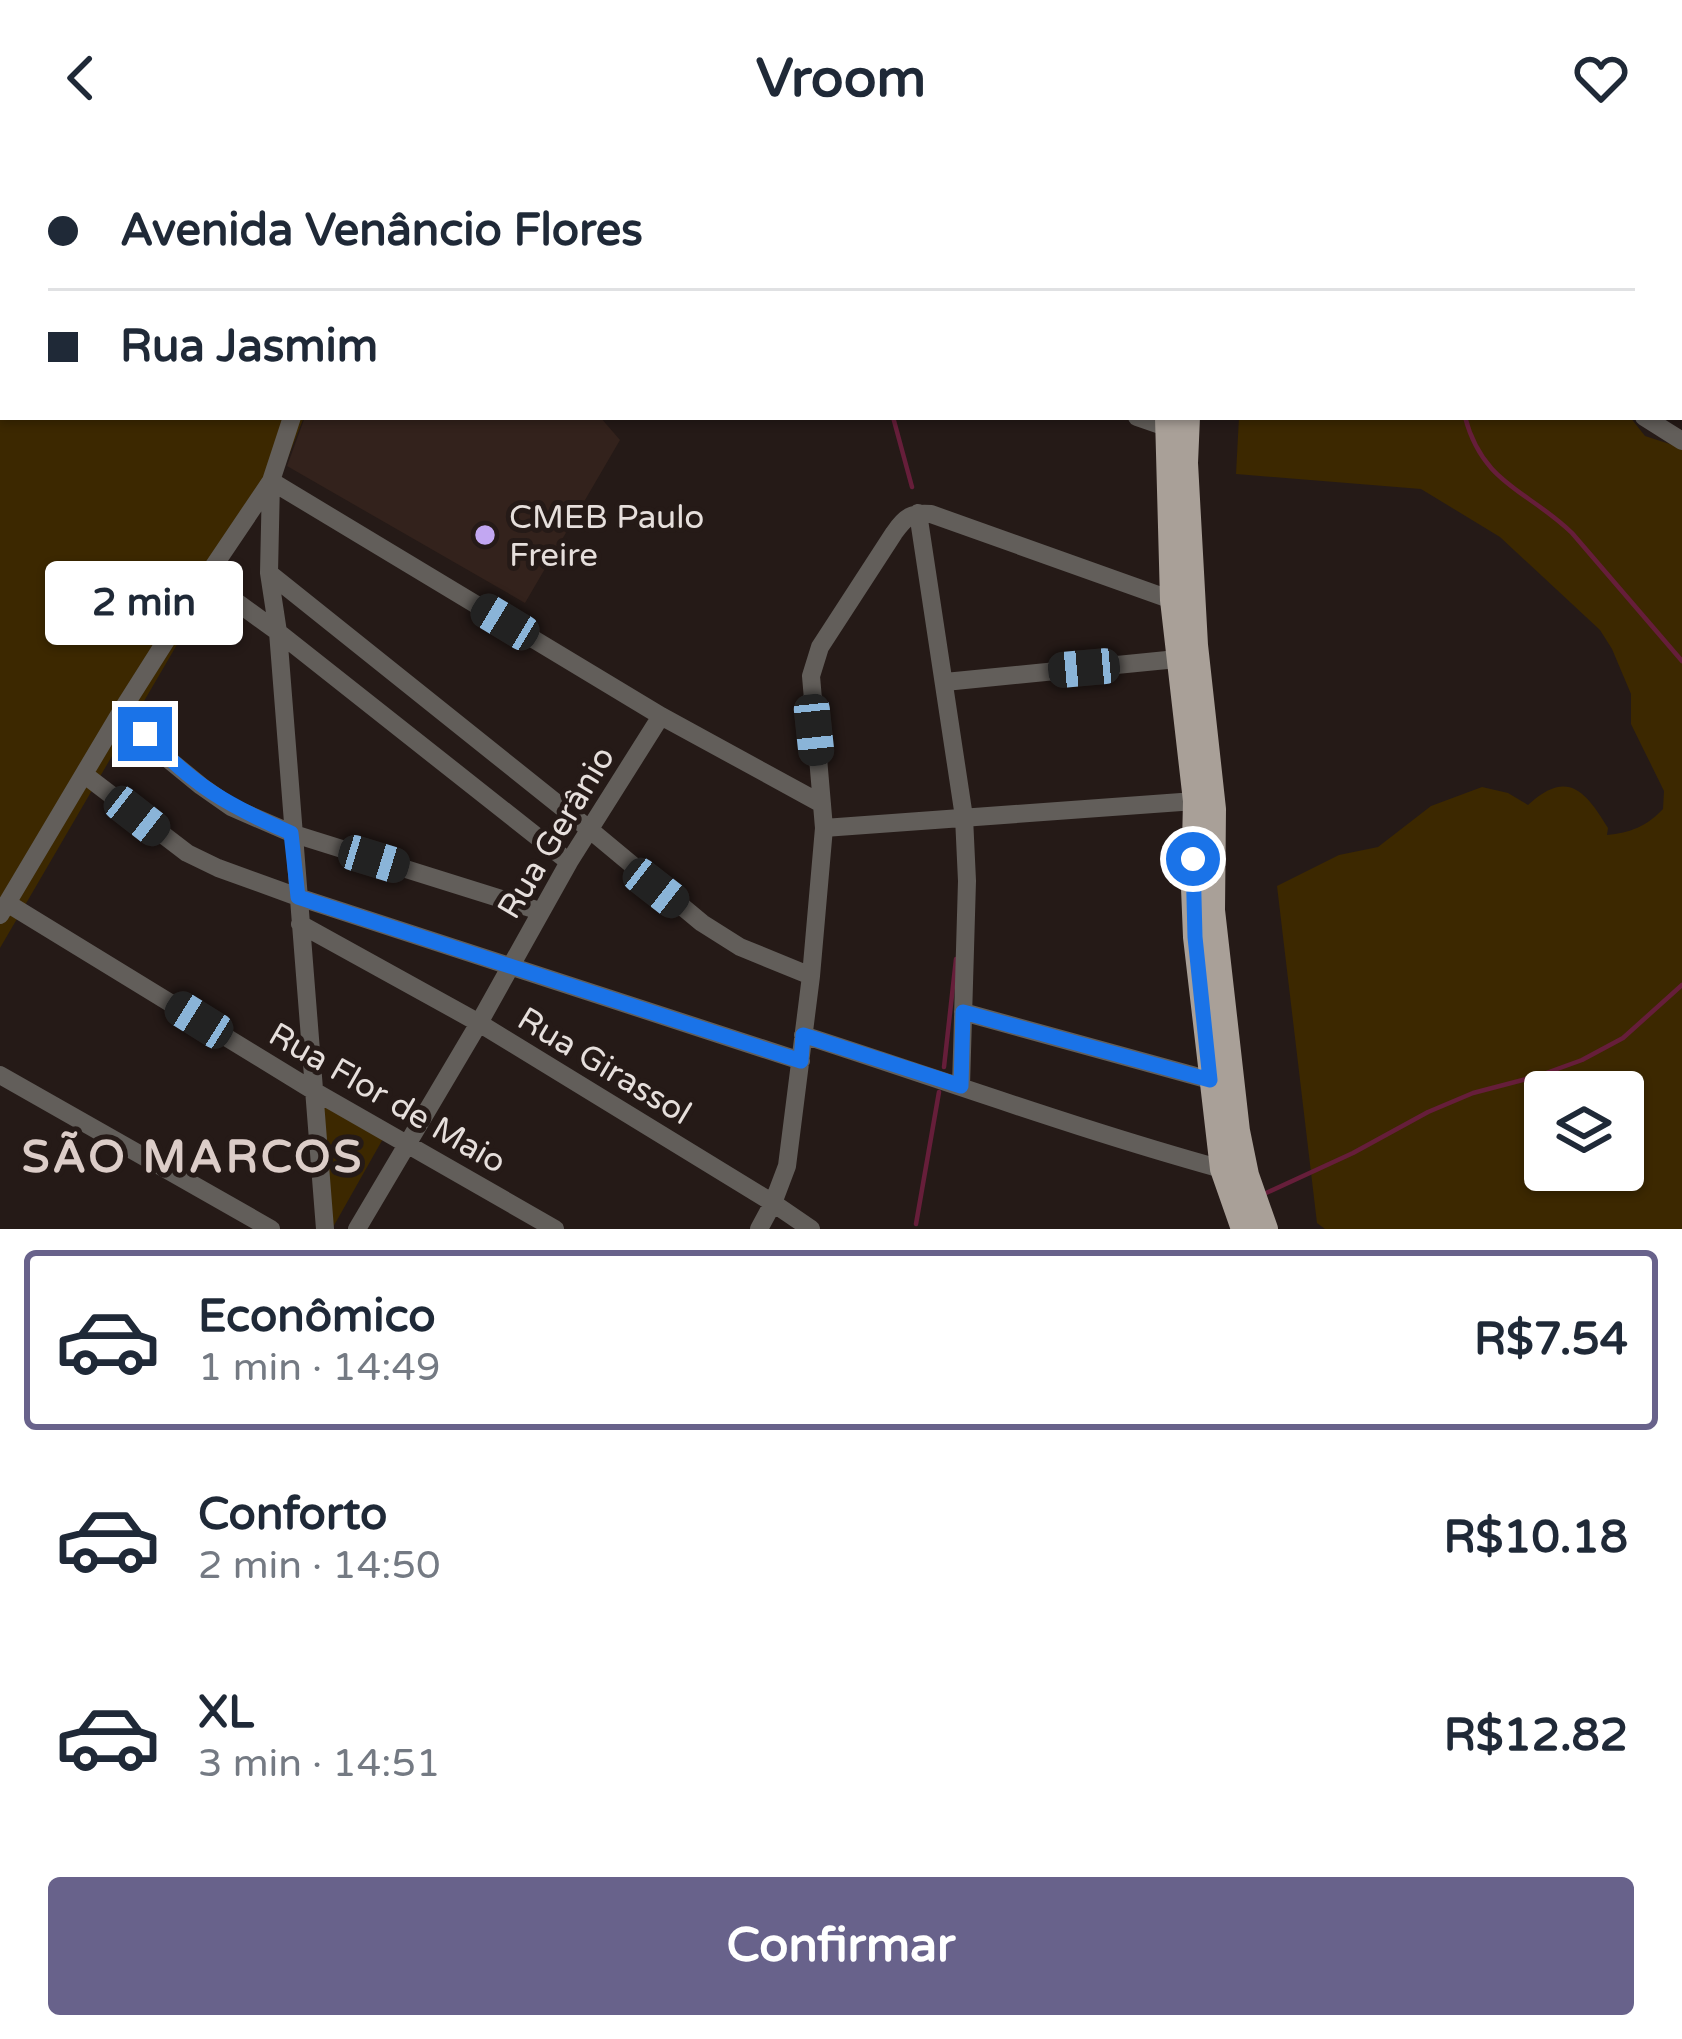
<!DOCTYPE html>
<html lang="pt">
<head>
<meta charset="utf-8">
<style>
  :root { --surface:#fff; --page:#f2f2f3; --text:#1f2937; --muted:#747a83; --line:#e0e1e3; --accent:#68628b }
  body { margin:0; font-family:"Varela Round",sans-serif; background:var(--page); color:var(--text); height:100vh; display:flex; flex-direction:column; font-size:45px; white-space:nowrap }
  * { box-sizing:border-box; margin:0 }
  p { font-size:39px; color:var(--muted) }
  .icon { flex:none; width:66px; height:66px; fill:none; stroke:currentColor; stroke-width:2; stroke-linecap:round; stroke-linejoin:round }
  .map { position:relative; height:1073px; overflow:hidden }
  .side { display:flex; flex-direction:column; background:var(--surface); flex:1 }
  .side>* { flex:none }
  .guide { position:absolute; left:0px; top:0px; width:1683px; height:264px; box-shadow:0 3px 9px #0004; display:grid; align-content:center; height:264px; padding:0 48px; background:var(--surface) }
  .buttons { position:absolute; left:1524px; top:915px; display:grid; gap:24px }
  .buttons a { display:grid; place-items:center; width:120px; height:120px; border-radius:12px; background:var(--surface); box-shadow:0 3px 9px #0004; font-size:60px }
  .end { position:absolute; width:54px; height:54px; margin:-27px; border:15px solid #1a73e8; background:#fff; box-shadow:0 0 0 6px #fff }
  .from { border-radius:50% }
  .bubble { position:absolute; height:84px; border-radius:12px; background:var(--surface); box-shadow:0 3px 9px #0004; font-size:39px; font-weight:700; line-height:84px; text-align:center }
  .car { position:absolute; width:36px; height:72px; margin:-36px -18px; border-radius:15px; box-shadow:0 0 9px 3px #0007; background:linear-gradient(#222 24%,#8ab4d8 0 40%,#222 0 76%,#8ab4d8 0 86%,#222 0) }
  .guide b { display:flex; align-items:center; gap:42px; height:114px; font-size:45px }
  .guide b+b { border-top:3px solid var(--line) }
  .guide i { width:30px; height:30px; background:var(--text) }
  ul { padding:21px 0 0; list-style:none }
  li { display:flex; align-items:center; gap:36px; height:180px; margin:0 24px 18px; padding:0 24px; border:6px solid transparent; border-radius:12px }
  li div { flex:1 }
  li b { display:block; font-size:45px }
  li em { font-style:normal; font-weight:700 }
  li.current { border-color:var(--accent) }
  li>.icon { width:108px; height:108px; stroke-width:1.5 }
  .cta { display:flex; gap:24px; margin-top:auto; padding:24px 48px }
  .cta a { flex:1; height:138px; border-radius:12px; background:var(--accent); color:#fff; font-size:48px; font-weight:700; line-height:138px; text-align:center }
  header { display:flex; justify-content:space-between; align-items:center; height:156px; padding:0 48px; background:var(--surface); font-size:54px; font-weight:700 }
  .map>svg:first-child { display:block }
  .built { fill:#33221c }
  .green { fill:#3c2800; fill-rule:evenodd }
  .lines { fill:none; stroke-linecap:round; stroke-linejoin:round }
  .stream { stroke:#661e3a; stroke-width:4.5 }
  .minor { stroke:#625e5a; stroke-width:18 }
  .major { stroke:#a9a098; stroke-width:24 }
  .route { stroke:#1a73e8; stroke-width:15 }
  .poi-dot { fill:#c2a7f2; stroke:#251a17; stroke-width:4.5 }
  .labels { text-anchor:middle; stroke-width:10; stroke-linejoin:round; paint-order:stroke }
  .poi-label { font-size:33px; fill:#e6dfdc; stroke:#251a17; text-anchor:start }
  .street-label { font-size:33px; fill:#e6dfdc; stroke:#251a17 }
  .district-label { font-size:45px; font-weight:bold; letter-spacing:3px; fill:#dccdc8; stroke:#251a17 }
</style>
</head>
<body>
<header><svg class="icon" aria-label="back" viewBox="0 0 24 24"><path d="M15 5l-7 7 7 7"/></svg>Vroom<svg class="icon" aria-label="heart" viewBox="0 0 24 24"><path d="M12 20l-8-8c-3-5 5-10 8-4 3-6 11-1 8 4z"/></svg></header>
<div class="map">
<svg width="1682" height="1073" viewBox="0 0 1682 1073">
  <rect width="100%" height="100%" fill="#251a17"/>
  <path class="built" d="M305,261H600L620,284L525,447L287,310Z"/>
  <path class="green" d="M0,0H651L648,3H3V261H304L287,304L210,432L0,792Z
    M1239,261H1630L1645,280L1682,292V1073H1325L1317,1067L1277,730L1339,699L1378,691L1431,650L1482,631L1508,637L1528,649C1568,612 1586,636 1608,672L1607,679C1630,677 1647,670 1663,653L1664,635L1631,568V538L1612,493L1600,474L1500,381L1421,333L1236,318ZM1545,936H1623V1014H1545Z
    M316,939L384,981L332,1073Z"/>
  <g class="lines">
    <path class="stream" d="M724,0L726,3
      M893,261L912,331
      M1465,261C1483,329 1528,334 1572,377L1682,505
      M944,911L956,803
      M1266,1037L1353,997L1428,956L1473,937L1538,920L1582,904L1623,882L1682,829
      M916,1068L939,936"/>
    <path class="minor" d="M1066,0L1069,3
      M1416,0L1418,3
      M366,3L367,0
      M1498,3L1499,0
      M1649,3L1655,0
      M1680,220L1682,219
      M1137,261L1166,271
      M1644,261L1682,285
      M271,325L269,417L278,476L325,1073
      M271,325L661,560L822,648
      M918,357L964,661L967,725L961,930
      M269,417L589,673L702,767L740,791L811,820
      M205,423L278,476L569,706
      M945,526L1177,503
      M122,554L168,603L201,630L231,651L291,677L540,755
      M85,619L187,697L218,712L298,741L801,905
      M824,672L1195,645
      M7,747L314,935L555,1073
      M0,759L122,554L205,423L271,325L292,261
      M300,768L479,867L773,1047L811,1073
      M963,856L1210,924
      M803,879C943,924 1081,974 1222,1013
      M0,919L271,1073
      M357,1073L479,867L569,706L661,560
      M759,1073L773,1047L787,1010L811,820L824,672L811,520L820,491L894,377C905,361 912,356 931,358L1172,444"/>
    <path class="major" d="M1163,0V3
      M1183,0V3
      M1167,261L1172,444L1195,645L1193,732L1195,781L1222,1013L1243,1073
      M1188,261L1186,307L1196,489L1214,653L1213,754L1238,975L1247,1019L1266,1073"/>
  </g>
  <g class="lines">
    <path class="route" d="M145,578C194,630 227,649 291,677L298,741L801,905L803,879L961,930L963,856L1210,924L1195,781L1193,703"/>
  </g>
  <circle class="poi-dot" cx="485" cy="379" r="12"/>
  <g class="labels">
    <g class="poi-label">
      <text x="509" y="372">CMEB Paulo<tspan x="509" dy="38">Freire</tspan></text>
    </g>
    <g class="street-label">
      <text transform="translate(555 676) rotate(-59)" y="12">Rua Gerânio</text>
      <text transform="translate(605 909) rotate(31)" y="12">Rua Girassol</text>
      <text transform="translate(388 941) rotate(30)" y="12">Rua Flor de Maio</text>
    </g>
    <g class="district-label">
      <text x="193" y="1016">SÃO MARCOS</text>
    </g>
  </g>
</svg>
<div class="buttons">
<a><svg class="icon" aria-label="layers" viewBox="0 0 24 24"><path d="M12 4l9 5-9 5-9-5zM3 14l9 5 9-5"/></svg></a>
</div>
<i class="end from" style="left:1193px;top:703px"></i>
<i class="end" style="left:145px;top:578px"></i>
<div class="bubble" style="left:45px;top:405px;width:198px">2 min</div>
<i class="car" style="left:505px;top:466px;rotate:301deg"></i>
<i class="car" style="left:1084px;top:512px;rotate:265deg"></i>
<i class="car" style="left:814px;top:574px;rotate:174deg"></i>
<i class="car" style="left:137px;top:660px;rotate:128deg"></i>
<i class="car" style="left:374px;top:703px;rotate:107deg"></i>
<i class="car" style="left:656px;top:732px;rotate:128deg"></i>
<i class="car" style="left:199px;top:864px;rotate:302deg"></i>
<div class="guide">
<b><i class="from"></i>Avenida Venâncio Flores</b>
<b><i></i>Rua Jasmim</b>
</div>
</div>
<section class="side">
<ul>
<li class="current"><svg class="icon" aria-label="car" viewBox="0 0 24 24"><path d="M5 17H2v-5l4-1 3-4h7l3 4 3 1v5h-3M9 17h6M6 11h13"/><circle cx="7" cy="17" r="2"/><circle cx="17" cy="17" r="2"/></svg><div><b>Econômico</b><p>1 min · 14:49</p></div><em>R$7.54</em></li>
<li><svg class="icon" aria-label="car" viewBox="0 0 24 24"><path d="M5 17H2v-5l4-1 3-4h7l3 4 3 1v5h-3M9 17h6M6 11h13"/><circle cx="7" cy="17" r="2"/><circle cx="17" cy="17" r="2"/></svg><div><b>Conforto</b><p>2 min · 14:50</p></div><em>R$10.18</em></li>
<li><svg class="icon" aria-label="car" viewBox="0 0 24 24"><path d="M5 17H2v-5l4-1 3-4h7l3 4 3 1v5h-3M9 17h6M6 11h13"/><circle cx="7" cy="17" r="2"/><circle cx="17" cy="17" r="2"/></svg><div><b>XL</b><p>3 min · 14:51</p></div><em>R$12.82</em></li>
</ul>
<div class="cta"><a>Confirmar</a></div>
</section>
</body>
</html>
